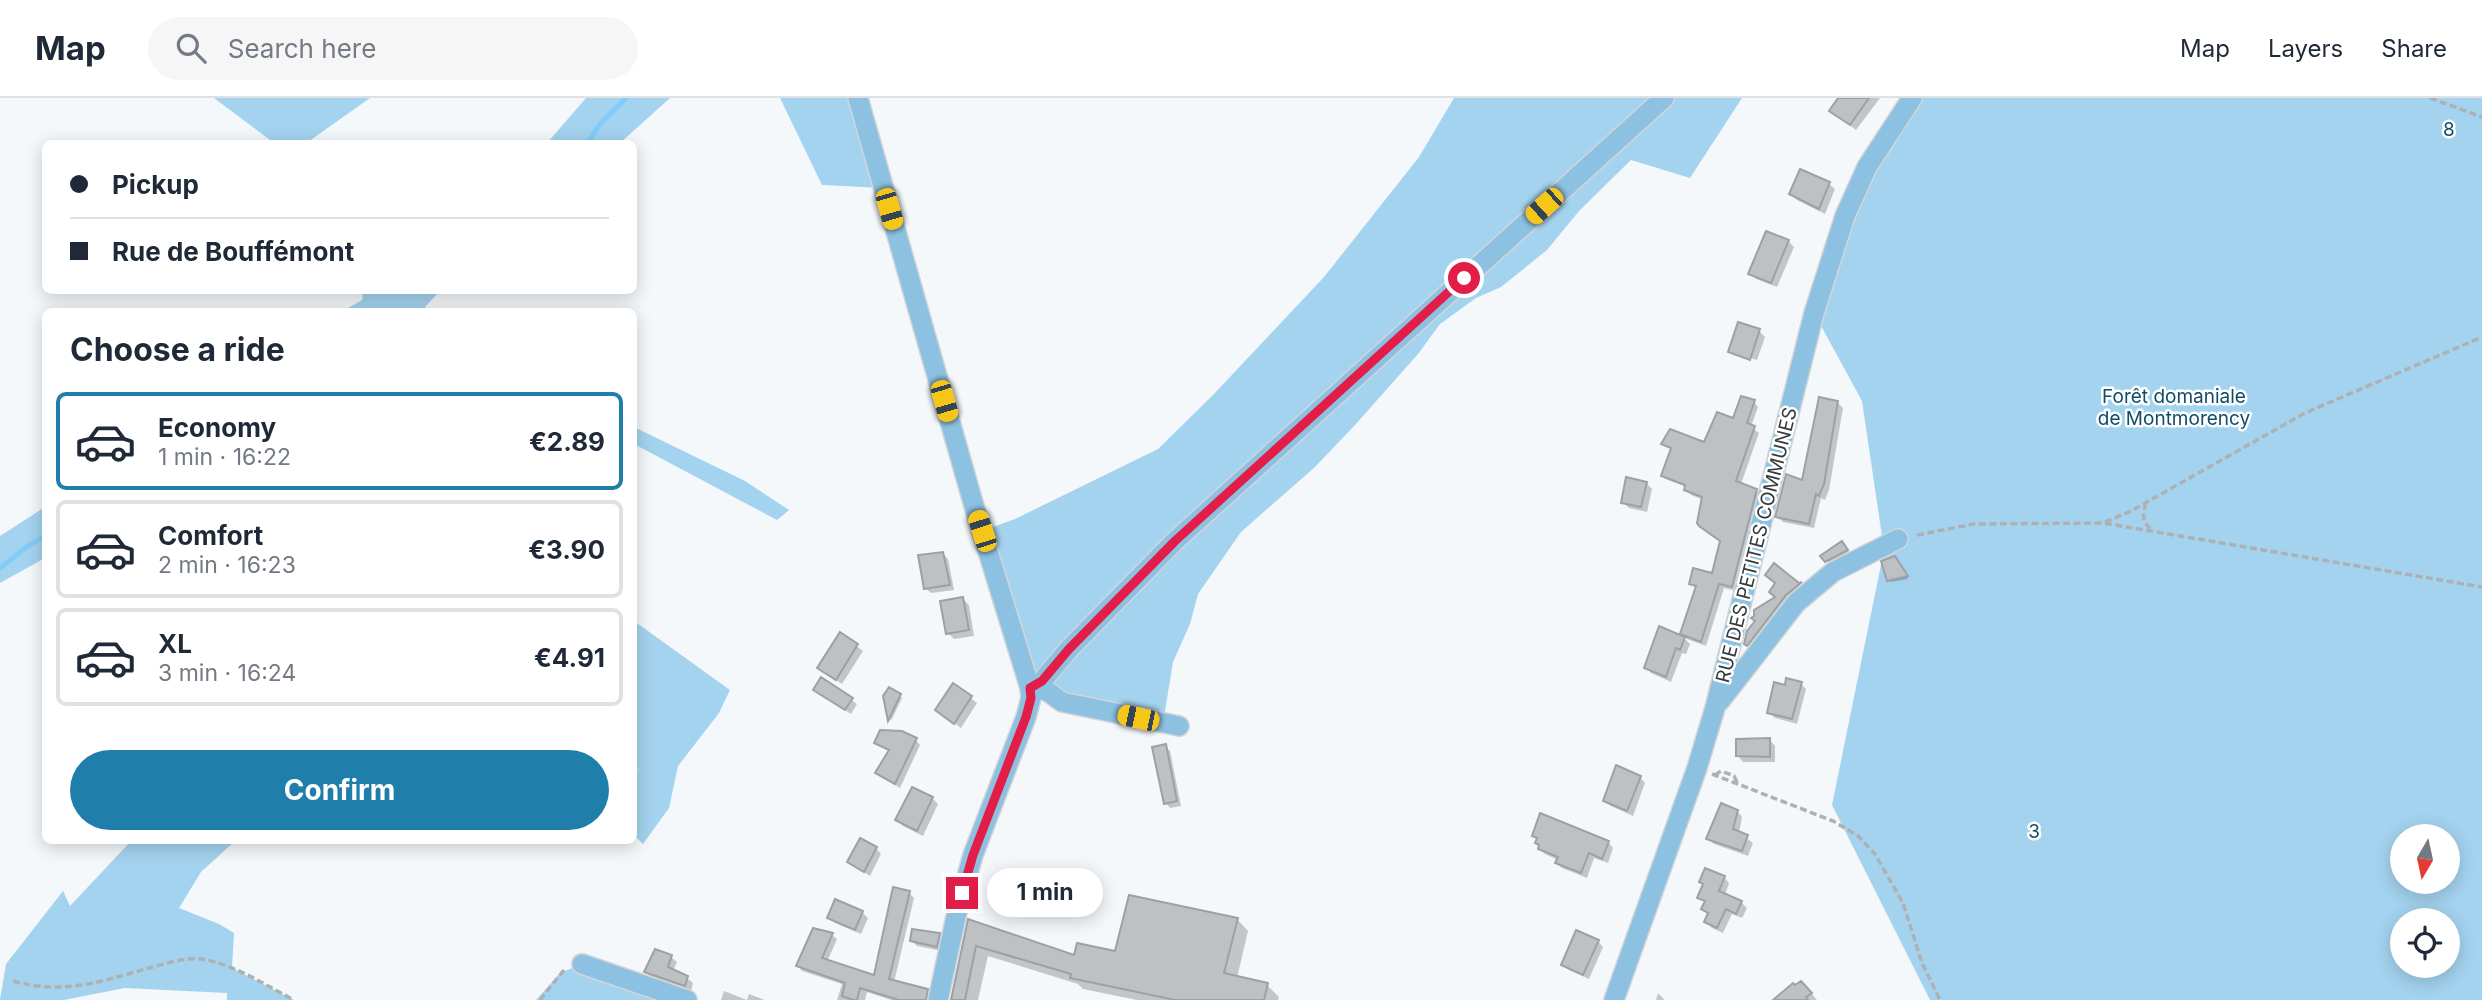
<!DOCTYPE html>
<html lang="en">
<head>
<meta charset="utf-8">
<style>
  :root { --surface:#fff; --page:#f6f6f7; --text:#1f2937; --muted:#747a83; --line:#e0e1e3; --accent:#207eab }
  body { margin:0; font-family:Inter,sans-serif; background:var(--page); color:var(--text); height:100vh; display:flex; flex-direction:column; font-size:26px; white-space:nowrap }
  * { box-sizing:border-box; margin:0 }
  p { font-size:23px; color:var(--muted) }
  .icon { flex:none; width:38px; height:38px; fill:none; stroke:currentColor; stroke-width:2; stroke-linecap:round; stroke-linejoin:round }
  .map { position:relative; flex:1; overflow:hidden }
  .sheet { position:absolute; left:42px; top:210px; width:595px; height:536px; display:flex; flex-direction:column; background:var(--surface); border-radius:10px; box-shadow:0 4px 18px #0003 }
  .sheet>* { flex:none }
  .guide { position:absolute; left:42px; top:42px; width:595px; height:154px; border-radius:10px; box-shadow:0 4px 18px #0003; display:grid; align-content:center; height:154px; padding:0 28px; background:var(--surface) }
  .needle { width:46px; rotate:189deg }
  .fabs { position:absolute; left:2390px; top:726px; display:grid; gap:14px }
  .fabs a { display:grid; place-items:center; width:70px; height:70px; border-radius:50%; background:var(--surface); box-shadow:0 4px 18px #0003; font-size:35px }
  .end { position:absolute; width:32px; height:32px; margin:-16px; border:9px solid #e11d48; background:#fff; box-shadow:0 0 0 4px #fff }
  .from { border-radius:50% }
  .bubble { position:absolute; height:49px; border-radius:24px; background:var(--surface); box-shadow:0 4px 18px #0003; font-size:23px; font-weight:700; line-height:49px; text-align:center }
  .car { position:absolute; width:21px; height:42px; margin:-21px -10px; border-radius:9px; box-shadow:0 0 5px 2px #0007; background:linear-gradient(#f5c518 24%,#345 0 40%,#f5c518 0 76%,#345 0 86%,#f5c518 0) }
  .guide b { display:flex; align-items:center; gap:24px; height:66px; font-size:26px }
  .guide b+b { border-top:2px solid var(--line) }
  .guide i { width:18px; height:18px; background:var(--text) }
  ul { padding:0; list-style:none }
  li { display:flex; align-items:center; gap:21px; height:98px; margin:0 14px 10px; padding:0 14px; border:4px solid var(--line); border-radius:10px }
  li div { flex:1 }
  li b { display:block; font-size:26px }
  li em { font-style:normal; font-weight:700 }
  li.active { border-color:var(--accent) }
  li>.icon { width:63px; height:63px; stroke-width:1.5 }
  h2 { padding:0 28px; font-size:32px; line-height:84px }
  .primary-button { display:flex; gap:14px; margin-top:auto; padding:14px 28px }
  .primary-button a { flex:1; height:80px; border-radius:42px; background:var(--accent); color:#fff; font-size:28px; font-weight:700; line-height:80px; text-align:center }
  header { display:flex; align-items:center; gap:42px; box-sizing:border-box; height:98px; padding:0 35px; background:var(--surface); border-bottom:2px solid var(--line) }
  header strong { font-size:33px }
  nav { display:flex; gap:38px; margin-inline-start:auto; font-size:24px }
  .search { width:490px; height:63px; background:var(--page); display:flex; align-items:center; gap:18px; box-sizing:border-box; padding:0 24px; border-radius:38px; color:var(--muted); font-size:26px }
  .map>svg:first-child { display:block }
  .green { fill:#a4d3ef; fill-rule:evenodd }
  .shadow { fill:#0003 }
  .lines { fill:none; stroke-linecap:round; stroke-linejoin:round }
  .stream { stroke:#81ccf8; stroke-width:5 }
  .building { fill:#bdc1c3; stroke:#9da1a3; stroke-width:2 }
  .minor-casing { stroke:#d2d5d8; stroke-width:22 }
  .path { stroke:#aeb1b3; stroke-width:3.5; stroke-dasharray:7 3.5; stroke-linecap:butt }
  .minor { stroke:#8dc1e1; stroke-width:19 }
  .route { stroke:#e11d48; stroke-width:9 }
  .labels { text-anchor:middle; stroke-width:5; stroke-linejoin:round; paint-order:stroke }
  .park-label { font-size:19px; fill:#104d6a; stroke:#fff }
  .street-label { font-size:19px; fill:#363839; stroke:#fff }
</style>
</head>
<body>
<header>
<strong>Map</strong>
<div class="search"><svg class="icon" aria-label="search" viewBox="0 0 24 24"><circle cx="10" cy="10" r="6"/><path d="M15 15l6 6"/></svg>Search here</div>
<nav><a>Map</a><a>Layers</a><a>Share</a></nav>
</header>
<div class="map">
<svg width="2482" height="902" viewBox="0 0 2482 902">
  <rect width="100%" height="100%" fill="#f4f8fb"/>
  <path class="green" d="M214,0H370L305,46L274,45Z
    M586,0H670L620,45H547Z
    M780,0H858L883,90L822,87Z
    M1454,0H1742L1690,80L1631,62L1579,113L1547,152L1501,189L1476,200L1440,226L1418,256L1355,327L1315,369L1241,434L1198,496L1190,526L1173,564L1163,625L1034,594L982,433L1015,421L1158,351L1213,297L1324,179L1419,59Z
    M1910,0H2482V902H1930L1832,707L1884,452L1862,303L1814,215L1845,118ZM2403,738H2448V784H2403ZM2403,822H2448V868H2403Z
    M363,193V192L440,193L425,209L432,213H343L362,202Z
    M634,329L745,383L789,412L777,422L634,346Z
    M45,409V460L0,485V438Z
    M634,523L730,592L719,615L678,668L669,710L643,746L634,737V680L640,669L634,677Z
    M132,742H236L201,774L179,810L219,826L234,835L232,870L294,902H227V895L125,890L64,902H0L6,866L63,793L70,808Z
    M582,866L687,902H536L560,875Z"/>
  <path class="shadow" d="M1840,0H1880L1856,32L1831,13Z
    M1829,86L1835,91L1825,116L1797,102L1791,96Z
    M1788,143L1794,149L1777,189L1756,181L1750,175Z
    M1740,226L1759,233L1765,239L1757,262L1735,255V258L1730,254Z
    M1754,304L1758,309L1751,329L1759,335L1741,386L1756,392L1761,397L1737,493L1724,490L1706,548L1687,541L1682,536L1696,490L1691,485L1713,477L1722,443L1700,427L1704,402L1691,397L1686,392L1687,389L1668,382L1663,377L1672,352L1663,346H1705Z
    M1837,304L1843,310L1829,392L1825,402L1821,400L1814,430L1783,424L1777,418L1803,385Z
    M1646,385L1652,391L1647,414L1629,410L1623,404Z
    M1842,445L1853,459L1832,469L1823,458Z
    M943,456L948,461L954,492L931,495L925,490Z
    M1897,462L1908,481L1891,484L1888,482Z
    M1775,468L1799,488L1802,486L1806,490L1754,552L1746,545L1778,500Z
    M963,501L969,507L974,538L954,541L948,535Z
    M840,536L863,553L842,586L819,570Z
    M1684,540L1690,546L1686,556L1682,555L1671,584L1651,575L1646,569Z
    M822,582L857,606L851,616L820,596Z
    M1801,586L1806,591L1797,626L1775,620L1769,614Z
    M954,587L977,605L961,630L937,612Z
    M885,598H900L902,600L891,623Z
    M916,642L920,647L900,690L877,675L890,653L876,644Z
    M1770,642L1775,648V664H1743L1738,658Z
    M1165,648L1170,653L1181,708L1170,710L1166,705Z
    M1640,679L1645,685L1633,718L1611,708L1605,702Z
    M932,700L938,706L923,738L903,728L897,722Z
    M1737,713L1742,719L1739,735L1753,745L1748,758L1714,746L1708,741Z
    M1534,738L1608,744L1613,750L1608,765L1594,760L1587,780L1562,770L1557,765L1558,762L1545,756L1540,751L1538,742Z
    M876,750L881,756L870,778L849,764Z
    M1724,779L1729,785L1725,797L1741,804L1747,810L1742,820L1732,816L1723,835L1712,830L1706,824L1709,817L1703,811L1706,805L1699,799Z
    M909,795L914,800L894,884L927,892L932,897L931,902H891L867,894L865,902H837L842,886L802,873L798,868L814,832L832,837L837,841L827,864L875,879Z
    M862,814L868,820L861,836L835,825L829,819Z
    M1237,821L1248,833L1237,880L1267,887L1279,899L1278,902H1137L1083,891L1078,886L988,858L978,902H952L969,823L1076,859L1117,855Z
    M939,837L945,843L942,853L917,848L912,843Z
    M1598,843L1603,849L1589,881L1569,872L1563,866Z
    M671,859L677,864L673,873L687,880L693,885L691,893L651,879L646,874Z
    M724,893L747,902L749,896L765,902H721Z
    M1810,894L1817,902H1776Z
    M1658,895L1663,900L1664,902H1656Z"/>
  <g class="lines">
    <path class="stream" d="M587,46L600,26L626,0
      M0,470L29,447L46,438"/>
  </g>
  <path class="building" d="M1838,0H1869L1850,27L1829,13Z
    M1800,71L1830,84L1819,111L1789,96Z
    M1766,133L1789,142L1771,185L1748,176Z
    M1738,224L1760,231L1750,262L1728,254Z
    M1741,298L1755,302L1747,325L1755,328L1736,383L1757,391L1732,489L1719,486L1701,544L1680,536L1696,488L1689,486L1693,470L1712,475L1720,443L1699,428L1697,425L1702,399L1684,392L1685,387L1661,378L1671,350L1661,346L1670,331L1704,344L1717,314L1733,320Z
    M1819,299L1838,303L1824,386L1819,398L1816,396L1809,426L1775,419L1786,376L1802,382Z
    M1626,379L1647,384L1641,409L1621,405Z
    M1842,443L1848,452L1825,464L1820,458Z
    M943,454L950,487L924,491L918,457Z
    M1895,458L1908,478L1887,483L1881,463Z
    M1774,465L1799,485L1802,484L1786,497L1747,548L1744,546L1747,533L1755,523L1751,520L1754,518V512L1775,499L1769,494L1775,485L1765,477Z
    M963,499L969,532L946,536L940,503Z
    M1659,528L1685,539L1680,552L1676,550L1666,579L1644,570Z
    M840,534L858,546L836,582L817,570Z
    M821,579L853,600L845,612L813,592Z
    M1786,580L1802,584L1792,621L1767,615L1774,584L1785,587Z
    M953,585L972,598L954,626L935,612Z
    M889,589L901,596L888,623L883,598Z
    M880,632L902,633L917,640L895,686L875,675L889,652L874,645Z
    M1770,640V659L1736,658V641Z
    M1166,646L1177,703L1164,706L1152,649Z
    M1616,667L1641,678L1627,713L1603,703Z
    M912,689L933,699L917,733L895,722Z
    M1721,705L1738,712L1733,731L1748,737L1742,753L1706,741Z
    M1540,715L1609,743L1602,761L1589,755L1581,775L1555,765L1558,759L1538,751L1539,747L1535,745L1537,740L1532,738Z
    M860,740L877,749L864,774L847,764Z
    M1705,770L1725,778L1719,793L1742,803L1736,816L1726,811L1717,830L1704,824L1708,815L1701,811L1705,803L1697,800L1703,786L1699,784Z
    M893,789L910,793L889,881L928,891L926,902H899L860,890L857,902H853L842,898L845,885L796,868L813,830L833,835L822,860L874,877Z
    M1129,797L1238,820L1224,875L1268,885L1264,902H1175L1070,880L1071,876L976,848L965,902H951L968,821L1074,857L1077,845L1115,853Z
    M835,801L863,813L855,832L827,820Z
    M912,831L940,835L937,849L910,843Z
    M1576,832L1599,842L1583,877L1561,867Z
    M655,851L672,857L668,869L688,878L685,888L644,874Z
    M1801,883L1812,895L1806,899L1808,902H1773L1793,885L1795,887Z"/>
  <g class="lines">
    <g class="minor-casing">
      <path id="minor" d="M858,0L974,408L1030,590L1031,600L1026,619L973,757L957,814L938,902
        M1030,590L1042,583L1069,551L1175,443L1664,0
        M1030,590L1047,593L1062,604L1179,628
        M1720,603L1796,505L1833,474L1898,441
        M582,866L687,902
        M1614,902L1697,670L1715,610L1814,215L1845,118L1867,69L1912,0"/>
    </g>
    <path class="path" d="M2430,0L2482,19
      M2146,405C2142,417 2142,424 2152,432
      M2105,424L2131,413L2305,315L2482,239
      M1917,437L1974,426L2103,425L2482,489
      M1712,676L1833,723L1857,737L1875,756L1903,805L1922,865L1940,902
      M1715,677L1721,673L1734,678L1738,686
      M13,883C63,897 100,884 149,870C164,866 185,859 201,861C234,866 265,887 294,902
      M540,902L564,872"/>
    <use href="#minor" class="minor"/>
  </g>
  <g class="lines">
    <path class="route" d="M962,795L973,757L1026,619L1031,600L1030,590L1042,583L1069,551L1175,443L1464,180"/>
  </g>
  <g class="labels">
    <g class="park-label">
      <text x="2449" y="38">8</text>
      <text x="2174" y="305">Forêt domaniale<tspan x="2174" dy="22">de Montmorency</tspan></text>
      <text x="2034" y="740">3</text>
    </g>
    <g class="street-label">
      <text transform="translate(1756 447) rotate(-76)" y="7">RUE DES PETITES COMMUNES</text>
    </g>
  </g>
</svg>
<div class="fabs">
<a><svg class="needle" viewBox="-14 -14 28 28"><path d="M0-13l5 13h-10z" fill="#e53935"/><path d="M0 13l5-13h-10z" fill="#747a83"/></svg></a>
<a><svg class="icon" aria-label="locate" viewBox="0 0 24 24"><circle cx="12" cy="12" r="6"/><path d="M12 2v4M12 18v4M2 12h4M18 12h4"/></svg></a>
</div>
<i class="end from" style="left:1464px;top:180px"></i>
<i class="end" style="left:962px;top:795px"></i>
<div class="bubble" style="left:987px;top:770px;width:116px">1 min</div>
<i class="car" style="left:1544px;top:108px;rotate:228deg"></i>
<i class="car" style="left:889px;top:111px;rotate:164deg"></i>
<i class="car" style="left:944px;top:303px;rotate:164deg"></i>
<i class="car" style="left:982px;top:433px;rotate:342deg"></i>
<i class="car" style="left:1138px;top:620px;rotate:282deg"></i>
<div class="guide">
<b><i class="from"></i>Pickup</b>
<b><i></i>Rue de Bouffémont</b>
</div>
<section class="sheet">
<h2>Choose a ride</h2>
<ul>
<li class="active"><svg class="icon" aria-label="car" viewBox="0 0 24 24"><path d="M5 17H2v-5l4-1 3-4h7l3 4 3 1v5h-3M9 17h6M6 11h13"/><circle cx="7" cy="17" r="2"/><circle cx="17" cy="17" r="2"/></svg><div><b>Economy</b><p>1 min · 16:22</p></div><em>€2.89</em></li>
<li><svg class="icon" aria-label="car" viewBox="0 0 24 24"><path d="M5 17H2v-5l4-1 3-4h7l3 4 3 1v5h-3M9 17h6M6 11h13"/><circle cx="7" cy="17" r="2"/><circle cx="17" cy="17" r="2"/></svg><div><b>Comfort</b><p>2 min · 16:23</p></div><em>€3.90</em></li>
<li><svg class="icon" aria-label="car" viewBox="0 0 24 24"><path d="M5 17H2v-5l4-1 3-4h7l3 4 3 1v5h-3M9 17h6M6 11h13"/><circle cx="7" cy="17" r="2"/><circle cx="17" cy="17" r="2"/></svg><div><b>XL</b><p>3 min · 16:24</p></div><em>€4.91</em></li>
</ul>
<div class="primary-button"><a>Confirm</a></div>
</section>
</div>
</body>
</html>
